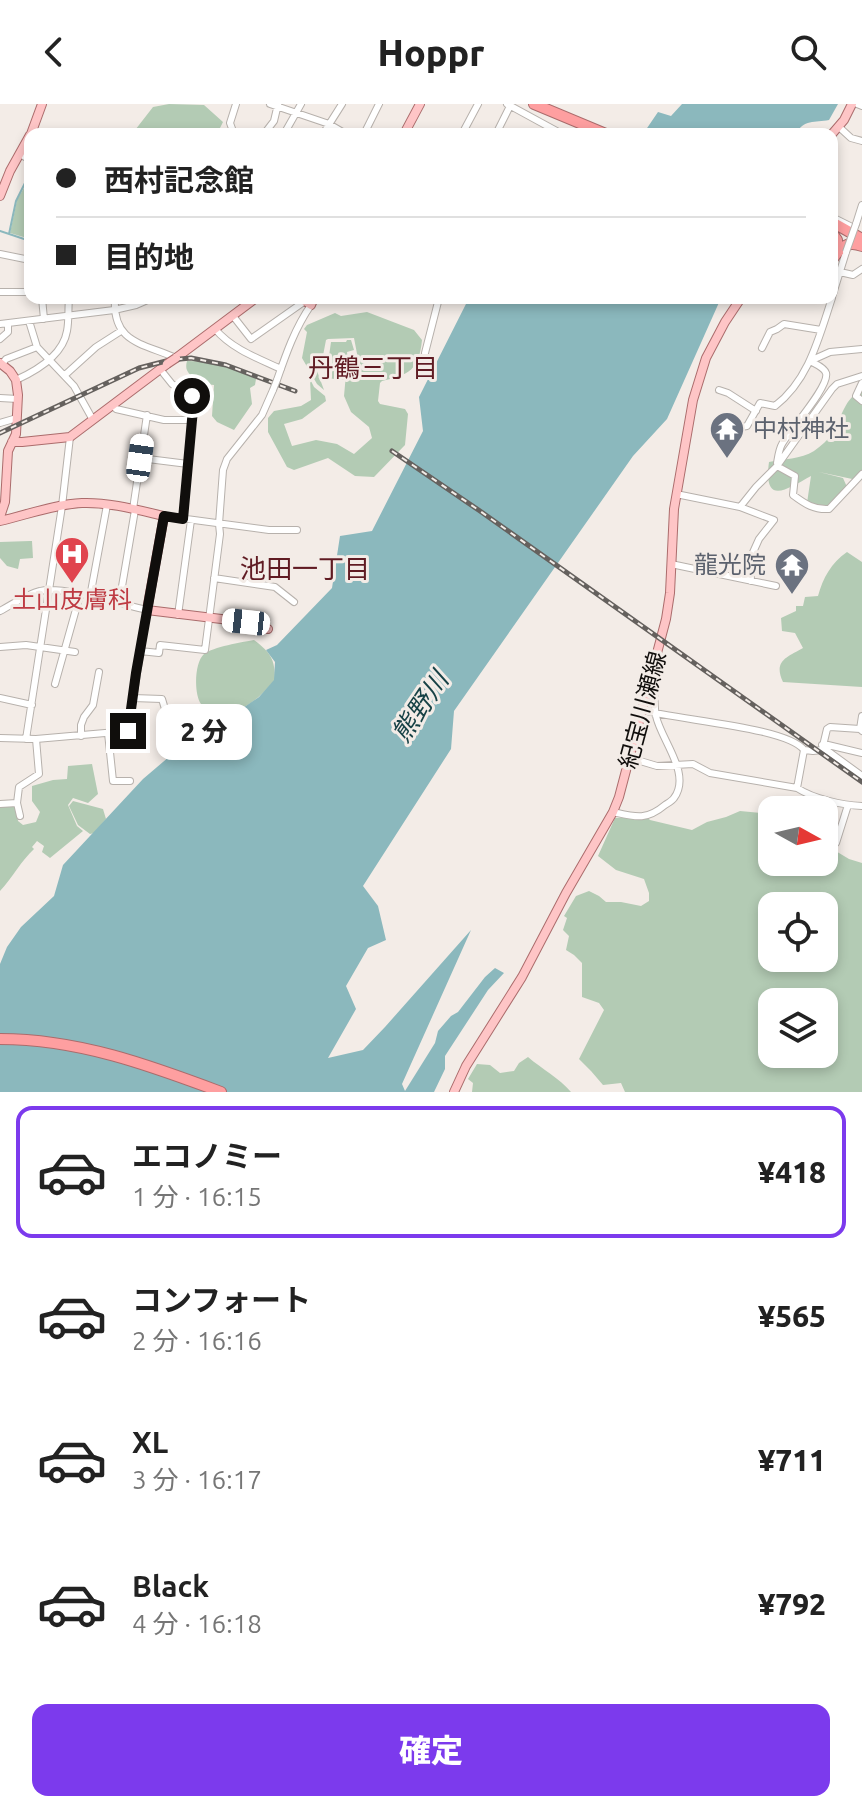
<!DOCTYPE html>
<html lang="ja">
<head>
<meta charset="utf-8">
<style>
  :root { --surface:#fff; --page:#f6f6f6; --text:#222; --muted:#767676; --line:#e0e0e0; --accent:#7c3aed }
  body { margin:0; font-family:Ubuntu,"Noto Sans JP",sans-serif; background:var(--page); color:var(--text); height:100vh; display:flex; flex-direction:column; font-size:30px; white-space:nowrap }
  * { box-sizing:border-box; margin:0 }
  p { font-size:26px; color:var(--muted) }
  .icon { flex:none; width:44px; height:44px; fill:none; stroke:currentColor; stroke-width:2; stroke-linecap:round; stroke-linejoin:round }
  .map { position:relative; height:988px; overflow:hidden }
  .sheet { display:flex; flex-direction:column; background:var(--surface); flex:1 }
  .sheet>* { flex:none }
  .top-card { position:absolute; left:24px; top:24px; width:814px; height:176px; border-radius:16px; box-shadow:0 4px 12px #0003; display:grid; align-content:center; height:176px; padding:0 32px; background:var(--surface) }
  .needle { width:52px; rotate:98deg }
  .tools { position:absolute; left:758px; top:692px; display:grid; gap:16px }
  .tools a { display:grid; place-items:center; width:80px; height:80px; border-radius:16px; background:var(--surface); box-shadow:0 4px 12px #0003; font-size:40px }
  .end { position:absolute; width:36px; height:36px; margin:-18px; border:10px solid #100e0c; background:#fff; box-shadow:0 0 0 4px #fff }
  .from { border-radius:50% }
  .bubble { position:absolute; height:56px; border-radius:16px; background:var(--surface); box-shadow:0 4px 12px #0003; font-size:26px; font-weight:800; line-height:56px; text-align:center }
  .car { position:absolute; width:24px; height:48px; margin:-24px -12px; border-radius:10px; box-shadow:0 0 6px 2px #0007; background:linear-gradient(#fff 24%,#345 0 40%,#fff 0 76%,#345 0 86%,#fff 0) }
  .top-card b { display:flex; align-items:center; gap:28px; height:76px; font-size:30px }
  .top-card b+b { border-top:2px solid var(--line) }
  .top-card i { width:20px; height:20px; background:var(--text) }
  ul { padding:14px 0 0; list-style:none }
  li { display:flex; align-items:center; gap:24px; height:132px; margin:0 16px 12px; padding:0 16px; border:4px solid transparent; border-radius:16px }
  li div { flex:1 }
  li b { display:block; font-size:30px }
  li em { font-style:normal; font-weight:800 }
  li.on { border-color:var(--accent) }
  li>.icon { width:72px; height:72px; stroke-width:1.5 }
  .cta { display:flex; gap:16px; margin-top:auto; padding:16px 32px }
  .cta a { flex:1; height:92px; border-radius:16px; background:var(--accent); color:#fff; font-size:32px; font-weight:800; line-height:92px; text-align:center }
  header { display:flex; justify-content:space-between; align-items:center; height:104px; padding:0 32px; background:var(--surface); font-size:36px; font-weight:800 }
  .map>svg:first-child { display:block }
  .green { fill:#b3cbb4; fill-rule:evenodd }
  .water { fill:#8bb8bd }
  .lines { fill:none; stroke-linecap:round; stroke-linejoin:round }
  .stream { stroke:#8bb8bd; stroke-width:2 }
  .minor-casing { stroke:#b7b1ac; stroke-width:8 }
  .major-casing { stroke:#ab6c6c; stroke-width:10 }
  .highway-casing { stroke:#ab6c6c; stroke-width:12 }
  .minor { stroke:#fff; stroke-width:6 }
  .major { stroke:#fec5c6; stroke-width:8 }
  .highway { stroke:#fe9fa0; stroke-width:10 }
  .rail-casing { stroke:#65615e; stroke-width:5 }
  .rail { stroke:#f3ece7; stroke-width:2; stroke-dasharray:6; stroke-linecap:butt }
  .minor-bridge-casing { stroke:#b7b1ac; stroke-width:8; stroke-linecap:butt }
  .major-bridge-casing { stroke:#ab6c6c; stroke-width:10; stroke-linecap:butt }
  .minor-bridge { stroke:#fff; stroke-width:6 }
  .major-bridge { stroke:#fec5c6; stroke-width:8 }
  .route { stroke:#100e0c; stroke-width:10 }
  .labels { text-anchor:middle; stroke-width:6; stroke-linejoin:round; paint-order:stroke }
  .worship-label { font-size:24px; fill:#5b616d; stroke:#f3ece7; text-anchor:start }
  .health-label { font-size:24px; fill:#be3a42; stroke:#f3ece7 }
  .street-label { font-size:24px; fill:#100e0c; stroke:#f3ece7 }
  .neighbourhood-label { font-size:26px; fill:#601b23; stroke:#f3ece7 }
  .water-label { font-size:26px; font-style:italic; fill:#174246; stroke:#f3ece7 }
</style>
</head>
<body>
<header><svg class="icon" aria-label="back" viewBox="0 0 24 24"><path d="M15 5l-7 7 7 7"/></svg>Hoppr<svg class="icon" aria-label="search" viewBox="0 0 24 24"><circle cx="10" cy="10" r="6"/><path d="M15 15l6 6"/></svg></header>
<div class="map">
<svg width="862" height="988" viewBox="0 0 862 988">
  <rect width="100%" height="100%" fill="#f3ece7"/>
  <path class="green" d="M169,0L204,1L223,18L217,30H132L153,3Z
    M28,81L30,82V135L10,129L17,96L25,82Z
    M367,208L414,226L422,236C419,265 410,271 382,277L380,279L378,297L380,300L405,305L408,310L405,341L374,373L355,372L328,354L294,366L287,363L268,328V314L274,307L301,302L311,296L310,275L314,283L325,292L326,297L302,315L284,320L292,342L316,336L337,340L354,350L372,334L369,323L351,308L344,292L346,270L359,260L354,234L328,235L326,236L321,262L317,267L324,286L317,280L302,254L307,228L304,225L307,221L335,209L341,212Z
    M347,236H351L354,246L347,248L348,257L345,261L344,276L326,274L324,268L327,266L331,238H346Z
    M187,257C211,257 236,263 256,275L255,281L250,284L252,300L234,326L217,318L212,312L214,281L204,280L198,284L195,283L196,277C190,269 184,268 187,257Z
    M862,287V374L857,376L819,368L843,374L847,383C830,400 832,406 807,399L811,372C787,385 763,403 769,358C783,355 801,355 814,347C821,342 828,336 833,329C841,315 845,292 862,287Z
    M30,437H32L33,454L20,455L18,465L7,462L0,454V438Z
    M847,448L862,458V583L783,578C773,557 787,553 803,544L795,529L782,527L781,514L796,507V502H803L805,493L818,492C823,474 831,459 847,448Z
    M254,536C271,549 275,555 275,576C256,597 245,607 217,612C212,608 205,604 201,600C194,591 194,559 204,550C213,543 242,538 254,536Z
    M92,660L98,690L88,699L73,694L68,701L77,722L83,727L50,754L42,748L44,742L37,737L32,743L34,745C21,757 13,773 0,787V701H16L18,717L23,721L36,718L40,708L32,697V682L53,676L67,675L68,662Z
    M73,697L103,705L106,715L94,729L90,730L78,721L69,702Z
    M740,707L761,709L772,715V758H824V740L849,755L862,759V988H625L621,979L603,981L591,967L579,955L604,906L599,899L582,893V859L574,851L566,846L569,832L563,826L567,814L564,812L576,792L589,787L599,792L606,798H621L641,802L649,797V789L644,775L616,766L598,752L615,714L645,711L650,716L692,726L707,718L726,713ZM772,802H824V854H772ZM772,898H824V950H772Z
    M528,953C542,965 559,974 571,988H472L473,979L468,975L477,960L490,961L500,969L514,967L519,959Z"/>
  <path class="water" d="M682,0H838L829,16C815,19 803,15 796,30H643L658,8L671,12Z
    M469,194H721L667,315L633,352L454,607L451,645L363,782L378,802L386,836L368,844L346,882L356,905L328,954L363,946L385,923L471,826L402,980L405,987L435,939L438,927L451,912L458,908L485,873L495,864L504,869L488,886L445,952V965L434,988H0V860L7,843L21,823L54,792L63,761L143,675L217,612L237,608L259,593L274,576L275,558L266,546L277,541L332,484L340,432L372,427L423,327L419,293Z"/>
  <g class="lines">
    <path class="stream" d="M0,127L30,137
      M9,130L16,97L25,79L30,81"/>
    <g class="minor-casing">
      <path id="minor" d="M270,0L329,20L346,30
        M507,0L562,30
        M857,0L862,2
        M839,23L851,34L862,37
        M234,30L230,19L236,0
        M264,30L274,17L278,0
        M284,30L301,0
        M323,30L342,0
        M364,30L379,0
        M462,30L478,0
        M496,30L510,2
        M20,50L30,56
        M832,113L854,124
        M856,120L862,101
        M0,150L30,156
        M840,168L853,171L862,165
        M0,188H30
        M832,193L846,148
        M42,194L44,215
        M115,194C112,239 142,239 176,254
        M233,212L251,235L305,197
        M29,217L37,243L74,282L93,316
        M0,220L114,206L136,201L152,194
        M215,225C232,245 257,254 281,265
        M0,235L8,228V220
        M762,244L770,228L777,225L784,220L821,226
        M425,249L439,194
        M810,257L830,248L862,245
        M2,260L6,255L37,243
        M160,265L172,280L192,292L194,295L183,415
        M65,271L96,243L121,227
        M16,276C36,267 63,251 67,227C69,217 68,205 69,194
        M277,276C286,250 295,224 311,201
        M862,279L856,292L862,297
        M719,286L728,289L756,307
        M0,294L18,295
        M113,302L116,305L164,316H192
        M0,319L17,314
        M715,321L730,325L747,322L760,299L775,302C809,276 819,233 832,194
        M140,354L188,360
        M777,359C778,353 779,345 782,340C789,327 830,282 826,269C824,263 815,260 810,257
        M777,362L795,372L793,391C805,400 814,406 829,405L862,370
        M676,390L740,403L756,383L777,362L832,285L837,280L862,272
        M740,403L774,416L759,435L750,455L751,477
        M133,405L147,311
        M164,412L269,426H297
        M671,460L776,482
        M214,474L275,483L294,498
        M90,493L107,401
        M119,500L135,406
        M0,507C13,500 27,490 40,487C61,481 124,501 147,506L128,627L36,635L0,634
        M178,511L191,416
        M0,543L26,541L75,548
        M140,547L159,549L160,541L205,546L220,430L219,420L223,366L227,355L262,311L273,286
        M55,580L80,491
        M0,594L32,601
        M133,594L162,595L174,635
        M643,606C675,616 787,623 804,646L813,647L822,646L827,625L830,623L860,625L862,627
        M860,625L862,612
        M108,629L113,677H130
        M81,632V621L84,613L93,601L99,568
        M26,635L62,402L70,333
        M822,641H828L862,649
        M822,646L825,645L862,672
        M630,654L657,662L693,660L710,669L797,684C814,695 842,701 862,702
        M797,684L804,646
        M0,700L17,699
        M613,708C635,713 646,717 665,701C668,699 672,697 674,694C692,670 661,636 656,612C653,597 655,579 655,563
        M20,712L17,699L19,683L39,670L36,635
        M836,739L848,701"/>
    </g>
    <g class="major-casing">
      <path id="major" d="M31,30L42,0
        M404,30L420,0
        M832,30L844,16L852,0
        M0,92L10,67L30,31
        M300,194L311,201L314,194
        M176,254L256,194
        M0,259L10,267L16,276L18,291L16,330L8,347L5,398L0,413
        M12,338H22L70,333L167,260
        M0,417C26,411 56,400 82,399C109,398 138,406 164,412L147,506L246,518L268,525
        M454,988L466,962L522,873L566,789L613,708L619,693L666,515L670,489L674,405L693,296L706,254L725,218L741,194"/>
    </g>
    <g class="highway-casing">
      <path id="highway" d="M534,0L606,30
        M832,118L862,135
        M832,129L837,136V148
        M832,156C840,144 846,136 862,142
        M0,935C78,935 149,961 221,988"/>
    </g>
    <use href="#minor" class="minor"/>
    <use href="#major" class="major"/>
    <use href="#highway" class="highway"/>
    <g class="rail-casing">
      <path id="rail" d="M0,329L139,264L170,256L191,254L226,261L295,287
        M392,347L480,407L862,678"/>
    </g>
    <use href="#rail" class="rail"/>
    <g class="minor-bridge-casing">
      <path id="minor-bridge" d="M846,148L856,120
        M273,286L277,276"/>
    </g>
    <g class="major-bridge-casing">
      <path id="major-bridge" d="M167,260L176,254"/>
    </g>
    <use href="#minor-bridge" class="minor-bridge"/>
    <use href="#major-bridge" class="major-bridge"/>
  </g>
  <g class="lines">
    <path class="route" d="M128,627L136,569L164,412L183,415L192,316L194,295L192,292"/>
  </g>
  <defs>
    <g id="temple-pin" transform="scale(1.8)"><path d="M0 17L-7.5 6A9.5 9.5 0 1 1 7.5 6Z" fill="#6b7280" stroke="#f3ece7"/><path d="M0-6L5-2H3V0L6.5 2.5H4V6H1.5V3h-3V6H-4V2.5H-6.5L-3 0V-2H-5Z" fill="#fff"/></g>
    <g id="hospital-pin" transform="scale(1.8)"><path d="M0 17L-7.5 6A9.5 9.5 0 1 1 7.5 6Z" fill="#e0444e" stroke="#f3ece7"/><path d="M-5-5h3v3.5h4V-5h3V5h-3V1.5h-4V5h-3Z" fill="#fff"/></g>
  </defs>
  <g fill-rule="evenodd">
    <use href="#temple-pin" x="727" y="325"/>
    <use href="#hospital-pin" x="72" y="450"/>
    <use href="#temple-pin" x="792" y="461"/>
  </g>
  <g class="labels">
    <g class="worship-label">
      <text x="753" y="333">中村神社</text>
      <text x="766" y="469" text-anchor="end">龍光院</text>
    </g>
    <g class="health-label">
      <text x="72" y="504">土山皮膚科</text>
    </g>
    <g class="street-label">
      <text transform="translate(643 606) rotate(-75)" y="8">紀宝川瀬線</text>
    </g>
    <g class="neighbourhood-label">
      <text x="373" y="273">丹鶴三丁目</text>
      <text x="305" y="474">池田一丁目</text>
    </g>
    <g class="water-label">
      <text transform="translate(420 603) rotate(-56)" y="9">熊野川</text>
    </g>
  </g>
</svg>
<div class="tools">
<a><svg class="needle" viewBox="-14 -14 28 28"><path d="M0-13l5 13h-10z" fill="#e53935"/><path d="M0 13l5-13h-10z" fill="#767676"/></svg></a>
<a><svg class="icon" aria-label="locate" viewBox="0 0 24 24"><circle cx="12" cy="12" r="6"/><path d="M12 2v4M12 18v4M2 12h4M18 12h4"/></svg></a>
<a><svg class="icon" aria-label="layers" viewBox="0 0 24 24"><path d="M12 4l9 5-9 5-9-5zM3 14l9 5 9-5"/></svg></a>
</div>
<i class="end from" style="left:192px;top:292px"></i>
<i class="end" style="left:128px;top:627px"></i>
<div class="bubble" style="left:156px;top:600px;width:96px">2 分</div>
<i class="car" style="left:140px;top:354px;rotate:8deg"></i>
<i class="car" style="left:246px;top:518px;rotate:276deg"></i>
<div class="top-card">
<b><i class="from"></i>西村記念館</b>
<b><i></i>目的地</b>
</div>
</div>
<section class="sheet">
<ul>
<li class="on"><svg class="icon" aria-label="car" viewBox="0 0 24 24"><path d="M5 17H2v-5l4-1 3-4h7l3 4 3 1v5h-3M9 17h6M6 11h13"/><circle cx="7" cy="17" r="2"/><circle cx="17" cy="17" r="2"/></svg><div><b>エコノミー</b><p>1 分 · 16:15</p></div><em>¥418</em></li>
<li><svg class="icon" aria-label="car" viewBox="0 0 24 24"><path d="M5 17H2v-5l4-1 3-4h7l3 4 3 1v5h-3M9 17h6M6 11h13"/><circle cx="7" cy="17" r="2"/><circle cx="17" cy="17" r="2"/></svg><div><b>コンフォート</b><p>2 分 · 16:16</p></div><em>¥565</em></li>
<li><svg class="icon" aria-label="car" viewBox="0 0 24 24"><path d="M5 17H2v-5l4-1 3-4h7l3 4 3 1v5h-3M9 17h6M6 11h13"/><circle cx="7" cy="17" r="2"/><circle cx="17" cy="17" r="2"/></svg><div><b>XL</b><p>3 分 · 16:17</p></div><em>¥711</em></li>
<li><svg class="icon" aria-label="car" viewBox="0 0 24 24"><path d="M5 17H2v-5l4-1 3-4h7l3 4 3 1v5h-3M9 17h6M6 11h13"/><circle cx="7" cy="17" r="2"/><circle cx="17" cy="17" r="2"/></svg><div><b>Black</b><p>4 分 · 16:18</p></div><em>¥792</em></li>
</ul>
<div class="cta"><a>確定</a></div>
</section>
</body>
</html>
